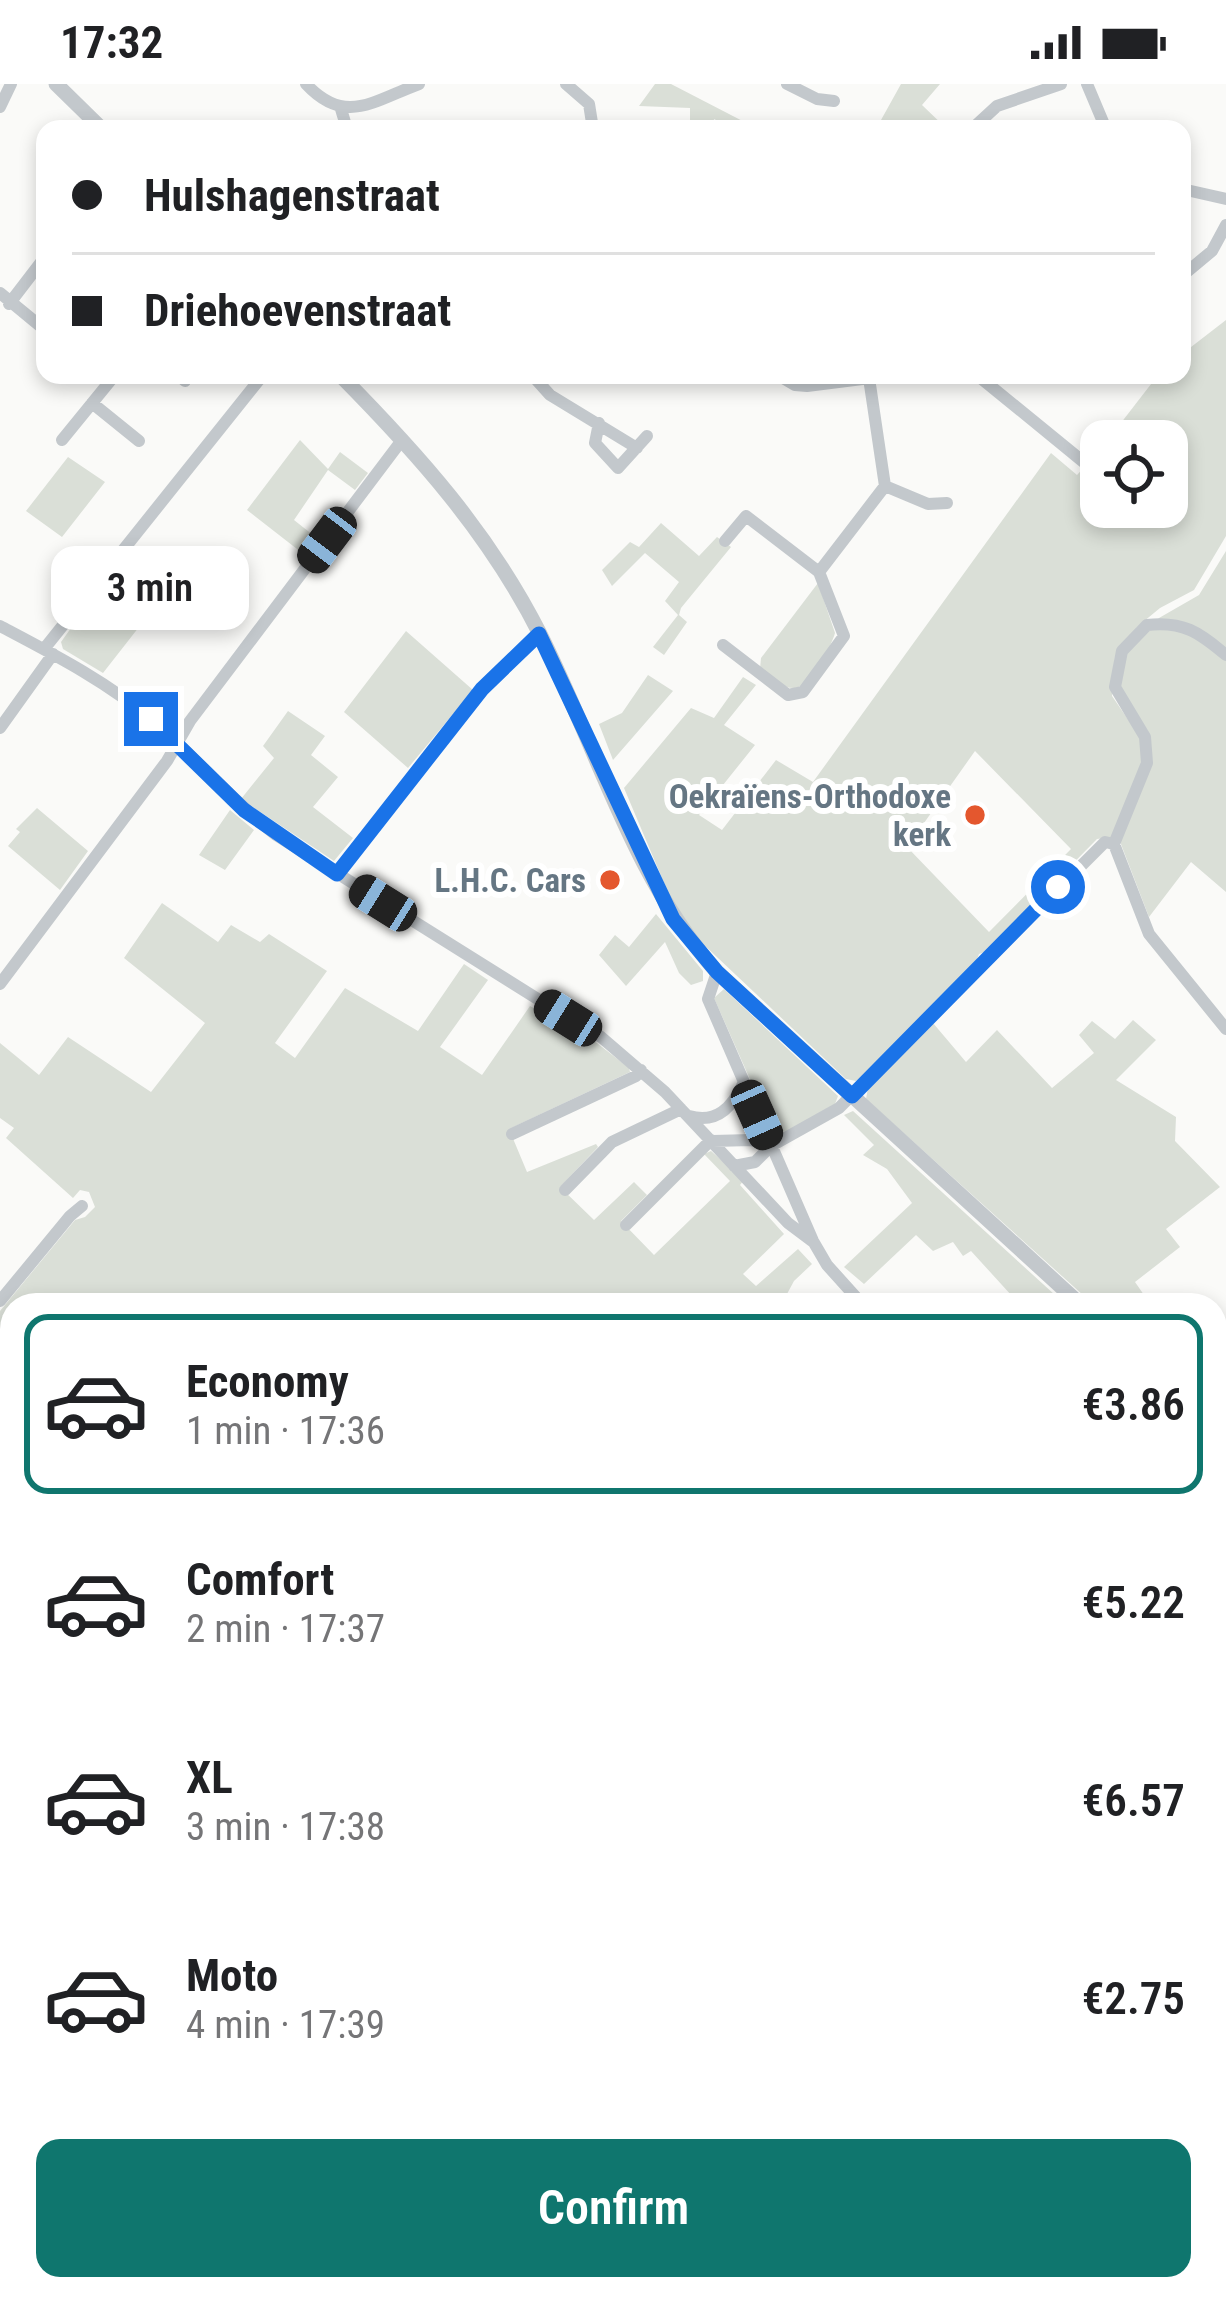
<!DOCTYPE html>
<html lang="en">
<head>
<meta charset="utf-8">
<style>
  :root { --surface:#fff; --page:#f2f2f2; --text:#202124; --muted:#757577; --line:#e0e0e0; --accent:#0f766e }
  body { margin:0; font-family:"Roboto Condensed",sans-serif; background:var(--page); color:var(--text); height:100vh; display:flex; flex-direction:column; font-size:45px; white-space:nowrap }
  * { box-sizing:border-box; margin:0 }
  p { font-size:39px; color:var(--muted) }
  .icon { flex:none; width:66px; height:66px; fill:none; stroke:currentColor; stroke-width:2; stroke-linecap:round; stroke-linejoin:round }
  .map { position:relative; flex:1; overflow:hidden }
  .panel { position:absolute; left:0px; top:1209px; width:1227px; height:1008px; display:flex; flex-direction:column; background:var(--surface); border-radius:36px 36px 0 0; box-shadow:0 6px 18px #0003 }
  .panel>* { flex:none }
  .hud { position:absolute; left:36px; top:36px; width:1155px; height:264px; border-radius:24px; box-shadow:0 6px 18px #0003; display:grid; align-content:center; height:264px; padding:0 36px; background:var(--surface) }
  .controls { position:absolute; left:1080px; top:336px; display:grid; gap:24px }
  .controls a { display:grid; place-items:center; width:108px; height:108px; border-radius:24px; background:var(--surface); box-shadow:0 6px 18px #0003; font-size:60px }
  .end { position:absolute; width:54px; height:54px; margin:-27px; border:15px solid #1a73e8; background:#fff; box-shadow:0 0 0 6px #fff }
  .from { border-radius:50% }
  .bubble { position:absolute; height:84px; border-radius:24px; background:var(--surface); box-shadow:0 6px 18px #0003; font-size:39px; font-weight:600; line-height:84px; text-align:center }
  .car { position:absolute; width:36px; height:72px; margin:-36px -18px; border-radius:15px; box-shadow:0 0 9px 3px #0007; background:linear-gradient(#222 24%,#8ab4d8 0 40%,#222 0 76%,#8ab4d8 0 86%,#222 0) }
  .hud b { display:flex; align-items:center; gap:42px; height:114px; font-size:45px }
  .hud b+b { border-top:3px solid var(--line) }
  .hud i { width:30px; height:30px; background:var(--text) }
  ul { padding:21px 0 0; list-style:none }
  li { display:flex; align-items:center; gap:36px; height:180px; margin:0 24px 18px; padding:0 12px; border:6px solid transparent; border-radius:24px }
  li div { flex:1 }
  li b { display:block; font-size:45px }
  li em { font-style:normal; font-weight:600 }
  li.selected { border-color:var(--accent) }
  li>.icon { width:108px; height:108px; stroke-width:1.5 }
  .cta { display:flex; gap:24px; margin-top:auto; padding:24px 36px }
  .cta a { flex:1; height:138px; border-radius:24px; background:var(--accent); color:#fff; font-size:48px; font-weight:600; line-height:138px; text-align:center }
  .status { display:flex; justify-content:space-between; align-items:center; height:84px; padding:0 60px; background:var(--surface); direction:ltr }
  .status svg { height:33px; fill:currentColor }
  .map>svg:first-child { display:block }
  .built { fill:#e8e9e9 }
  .green { fill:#dadfd7; fill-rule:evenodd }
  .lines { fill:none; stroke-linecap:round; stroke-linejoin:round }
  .motorway-casing { stroke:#b4b9bd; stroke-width:26 }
  .minor { stroke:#c3c8cc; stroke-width:12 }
  .tertiary { stroke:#c3c8cc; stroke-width:15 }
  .motorway { stroke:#fff; stroke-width:21 }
  .route { stroke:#1a73e8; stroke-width:15 }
  .poi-dot { fill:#e4572e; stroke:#fff; stroke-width:4.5 }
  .labels { text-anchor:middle; stroke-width:12; stroke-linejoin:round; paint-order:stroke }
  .poi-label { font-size:33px; font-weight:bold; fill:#657683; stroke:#fff; text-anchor:end }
</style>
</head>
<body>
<div class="status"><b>17:32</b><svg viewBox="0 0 49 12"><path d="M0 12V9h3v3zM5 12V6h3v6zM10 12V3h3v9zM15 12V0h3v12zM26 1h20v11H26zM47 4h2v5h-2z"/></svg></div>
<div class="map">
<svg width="1226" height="2217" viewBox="0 0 1226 2217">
  <rect width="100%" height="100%" fill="#fafaf8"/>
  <path class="built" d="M329,2205H480L484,2217H333Z"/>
  <path class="green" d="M655,0H671L758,45H734L714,35L713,45H690V24L639,22Z
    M901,0H940L922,21L947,45H904L897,38L893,45H876Z
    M1226,236V452L1194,506L1160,524L1137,543L1115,572L1112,612L1140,653L1142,677L1112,753L1097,755L987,867L979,870L976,878L863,992L856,997L846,995L700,857L670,813L624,704L691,624L714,634L743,593L756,601L724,641L755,661L699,731L722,746L776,676L813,698L1051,369L1077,391L1101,365V423H1167V357H1107L1158,291H1182V270ZM975,667L1071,765L989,848L907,763Z
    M300,356L328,385L340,368L368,389L355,406L328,386L294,436L318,455L306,472L247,426Z
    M68,373L105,398L62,453L26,427Z
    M661,439L699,472L717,453L731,463L681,524L679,531L687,538L664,571L653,563L678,531L665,517L679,498L645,469L612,502L602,486L630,458L639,463Z
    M1226,467V808L1191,778L1149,833L1119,755L1150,680L1148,647L1119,604L1125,571L1159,534L1199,511Z
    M818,499L835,549C831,563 811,602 795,604C782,605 770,592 760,585L761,574Z
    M96,509L139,543L103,589L63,565L61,558Z
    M406,547L473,606L408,684L344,628Z
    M648,591L673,607L613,676L599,640L622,629Z
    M288,627L325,652L311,671L338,693L313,723L353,754L334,777L241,715L274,674L263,662Z
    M37,724L88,767L60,806L8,762L20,748L16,745Z
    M230,726L254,746L225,786L199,771Z
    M162,819L218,858L231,841L260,858L269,850L327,887L275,959L295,974L345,904L418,947L464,880L488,896L440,963L482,991L530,922L593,956L629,984L630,988L509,1045L527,1088L596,1060L598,1063L560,1103L594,1136L634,1098L647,1111L621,1137L654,1171L730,1097L704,1070L711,1067L744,1096L740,1101L784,1150L743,1190L756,1202L798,1165L812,1180L794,1197L781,1221H198L163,1214L172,1221H12V1363L0,1343V1227L75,1136L85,1133L95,1123L89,1108L80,1106L73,1114L6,1054L14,1044L0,1034V959L39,991L68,953L151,1008L205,939L124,874Z
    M656,830L703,887V897L691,901L679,889L665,858L626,902L599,871L615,851L629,863Z
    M724,905L838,1012L835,1020L786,1048L772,1045L714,914Z
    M1133,936L1156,956L1116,996L1176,1033L1175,1057L1220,1103L1166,1145L1180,1163L1135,1198L1151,1221H1094L866,1015L868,1004L933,939L966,978L997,946L1052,1004L1094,969L1079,951L1092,937L1115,955Z
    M853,1027L1066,1221H1004L1012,1212L971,1167L963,1172L953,1158L933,1167L916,1151L864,1200L844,1183L912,1119L887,1085L863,1071L874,1061L844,1031Z
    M1215,1468L1226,1494V1621L1215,1609Z
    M12,1778V2205H67L66,2217H0V1783Z
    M1226,2036V2217H1188L1177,2205H1215V2046Z
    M179,2205H329L333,2217H182Z
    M593,2205H759L769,2217H597Z"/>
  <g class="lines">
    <g class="motorway-casing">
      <path id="motorway" d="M1215,1380L1226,1378
        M1215,1413L1226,1411
        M1215,1435L1226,1433
        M0,1734L12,1729
        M0,1768L12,1763"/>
    </g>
    <path class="minor" d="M306,0C345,42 373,17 419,0
      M566,0L589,20L593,45
      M787,0L817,15L834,17
      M1087,0L1106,45
      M0,23L11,0
      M341,25L347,45
      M972,45L997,22L1061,0
      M1182,105L1226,115
      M1182,192L1212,167L1226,141
      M0,209L45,246
      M9,220L45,173
      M178,291L185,297
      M532,291L550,311L637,364
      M778,291L795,301L807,302L894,291
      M977,291L1086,380
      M92,319L139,357
      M599,339L595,359L618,384L647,352
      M62,356L115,291
      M885,402L928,420L947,419
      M725,457L746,432L819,488
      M0,542C53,570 106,597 152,636C195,673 231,716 276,751L568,934
      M723,561L788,611L803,608L844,552L819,488L885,402L869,294
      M44,565L263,291
      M0,644L53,570
      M1114,760L1147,679L1145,653L1115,603L1122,567L1147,541C1183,537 1199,548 1226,571
      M337,790L482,605L540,549
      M717,888L708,915L813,1157L827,1181L863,1221
      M0,900L167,677L190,637L402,356
      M574,937L601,953L665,1008L788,1139L812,1157
      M689,1032C716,1040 732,1024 743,1000
      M512,1050L636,992L641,986
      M713,1057L751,1056L769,1061
      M734,1082L755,1078L771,1062L839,1024L1105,758L1114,760L1149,850L1226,945
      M565,1106L612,1058L681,1025
      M626,1141L711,1056
      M0,1217L70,1132L82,1122
      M0,1354L12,1374
      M0,1608L12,1591
      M1215,1617L1226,1629
      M1215,2034L1226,2025
      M1046,2205L1056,2217"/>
    <path class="tertiary" d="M56,0L102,45
      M340,291C418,370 489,449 540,550C597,663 632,793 717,888L1081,1221
      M1215,1443L1226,1467"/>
    <use href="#motorway" class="motorway"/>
  </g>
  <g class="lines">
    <path class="route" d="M151,635L244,726L337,790L482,605L539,550L673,835L717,888L852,1012L1058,803"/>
  </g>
  <g class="poi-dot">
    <circle cx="975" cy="731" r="12"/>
    <circle cx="610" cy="796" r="12"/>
  </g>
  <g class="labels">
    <g class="poi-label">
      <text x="951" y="724">Oekraïens-Orthodoxe<tspan x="951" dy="38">kerk</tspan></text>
      <text x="586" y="808">L.H.C. Cars</text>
    </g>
  </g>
</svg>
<div class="controls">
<a><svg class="icon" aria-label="locate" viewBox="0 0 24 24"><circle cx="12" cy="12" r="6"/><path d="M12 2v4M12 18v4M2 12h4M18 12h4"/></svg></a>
</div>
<i class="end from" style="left:1058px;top:803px"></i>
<i class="end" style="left:151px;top:635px"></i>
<div class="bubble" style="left:51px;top:462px;width:198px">3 min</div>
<i class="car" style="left:327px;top:456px;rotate:217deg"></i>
<i class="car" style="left:383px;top:819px;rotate:302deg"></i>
<i class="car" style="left:568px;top:934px;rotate:302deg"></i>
<i class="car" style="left:757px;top:1031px;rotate:156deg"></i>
<div class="hud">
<b><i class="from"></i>Hulshagenstraat</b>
<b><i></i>Driehoevenstraat</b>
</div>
<section class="panel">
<ul>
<li class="selected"><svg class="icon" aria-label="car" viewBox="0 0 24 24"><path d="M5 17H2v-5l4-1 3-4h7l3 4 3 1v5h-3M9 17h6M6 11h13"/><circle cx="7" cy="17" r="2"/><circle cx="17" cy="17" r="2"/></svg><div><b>Economy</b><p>1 min · 17:36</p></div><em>€3.86</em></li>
<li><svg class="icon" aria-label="car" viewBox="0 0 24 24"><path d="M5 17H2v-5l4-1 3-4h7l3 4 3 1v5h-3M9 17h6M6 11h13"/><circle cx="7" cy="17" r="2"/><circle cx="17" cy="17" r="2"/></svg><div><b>Comfort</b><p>2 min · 17:37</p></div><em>€5.22</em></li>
<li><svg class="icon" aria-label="car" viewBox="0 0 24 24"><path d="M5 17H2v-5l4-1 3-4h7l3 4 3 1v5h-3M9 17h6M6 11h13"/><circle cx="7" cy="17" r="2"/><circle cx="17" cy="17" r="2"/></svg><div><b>XL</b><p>3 min · 17:38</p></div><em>€6.57</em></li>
<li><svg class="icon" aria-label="car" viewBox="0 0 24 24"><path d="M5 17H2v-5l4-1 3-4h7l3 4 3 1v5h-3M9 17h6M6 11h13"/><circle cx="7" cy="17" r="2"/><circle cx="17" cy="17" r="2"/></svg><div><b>Moto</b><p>4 min · 17:39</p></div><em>€2.75</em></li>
</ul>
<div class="cta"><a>Confirm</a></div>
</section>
</div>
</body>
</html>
